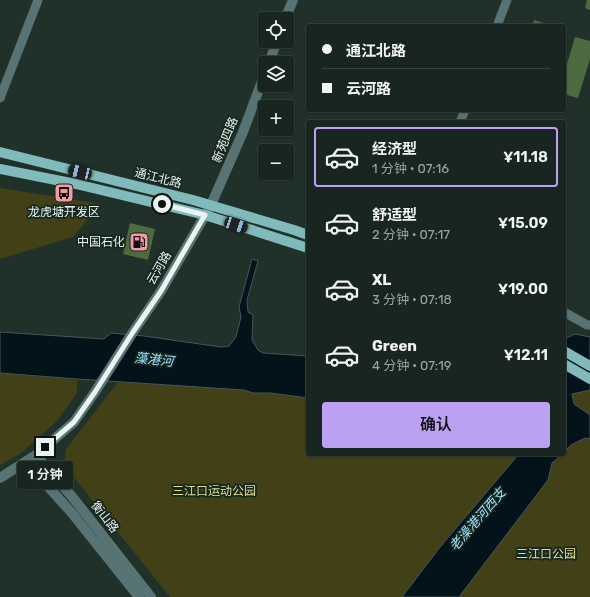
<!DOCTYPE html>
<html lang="zh">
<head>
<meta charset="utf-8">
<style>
  :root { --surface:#182520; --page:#212d29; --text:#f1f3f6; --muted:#9fa5a5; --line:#36423e; --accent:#bca0f2 }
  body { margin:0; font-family:Rubik,"Noto Sans SC",sans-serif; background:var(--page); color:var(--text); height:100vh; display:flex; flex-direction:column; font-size:15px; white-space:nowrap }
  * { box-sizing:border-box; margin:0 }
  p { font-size:13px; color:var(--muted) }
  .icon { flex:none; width:22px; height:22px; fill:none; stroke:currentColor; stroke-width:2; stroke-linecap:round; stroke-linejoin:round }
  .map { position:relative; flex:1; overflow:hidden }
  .side { position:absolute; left:306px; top:120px; width:260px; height:336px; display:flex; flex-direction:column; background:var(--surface); border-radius:4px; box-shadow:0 1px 3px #0004,0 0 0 1px var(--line) }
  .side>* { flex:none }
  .guide { position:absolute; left:306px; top:24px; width:260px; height:88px; border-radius:4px; box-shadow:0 1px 3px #0004,0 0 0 1px var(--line); display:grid; align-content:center; height:88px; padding:0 16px; background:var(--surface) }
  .tools { position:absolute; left:258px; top:12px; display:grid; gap:8px }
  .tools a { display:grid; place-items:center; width:36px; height:36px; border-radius:4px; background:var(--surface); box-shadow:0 1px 3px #0004,0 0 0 1px var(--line); font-size:20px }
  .end { position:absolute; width:18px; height:18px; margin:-9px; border:5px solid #e9f3ef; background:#111; box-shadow:0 0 0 2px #111 }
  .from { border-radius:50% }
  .bubble { position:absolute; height:28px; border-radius:4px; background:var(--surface); box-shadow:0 1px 3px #0004,0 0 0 1px var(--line); font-size:13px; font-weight:600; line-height:28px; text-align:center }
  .car { position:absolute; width:12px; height:24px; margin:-12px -6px; border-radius:5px; box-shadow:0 0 3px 1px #0007; background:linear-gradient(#222 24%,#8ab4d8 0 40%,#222 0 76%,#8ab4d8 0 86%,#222 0) }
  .guide b { display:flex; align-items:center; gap:14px; height:38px; font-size:15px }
  .guide b+b { border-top:1px solid var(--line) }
  .guide i { width:10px; height:10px; background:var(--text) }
  ul { padding:7px 0 0; list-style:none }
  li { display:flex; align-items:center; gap:12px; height:60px; margin:0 8px 6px; padding:0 8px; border:2px solid transparent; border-radius:4px }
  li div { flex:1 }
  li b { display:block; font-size:15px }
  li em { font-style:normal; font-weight:600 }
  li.active { border-color:var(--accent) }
  li>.icon { width:36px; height:36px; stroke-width:1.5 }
  .primary-button { display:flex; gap:8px; margin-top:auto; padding:8px 16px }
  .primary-button a { flex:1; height:46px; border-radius:4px; background:var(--accent); color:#111; font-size:16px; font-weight:600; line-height:46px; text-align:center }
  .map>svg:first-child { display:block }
  .green { fill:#424017 }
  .water { fill:#03131a; stroke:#48565a }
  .building { fill:#4e6a41 }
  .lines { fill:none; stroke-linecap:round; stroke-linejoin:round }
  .minor { stroke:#587374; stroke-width:9 }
  .tertiary { stroke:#587374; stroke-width:10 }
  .primary { stroke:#81babb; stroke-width:10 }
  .route { stroke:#e9f3ef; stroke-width:5 }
  .labels { text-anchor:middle; stroke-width:3.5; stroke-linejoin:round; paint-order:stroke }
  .street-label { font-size:12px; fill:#e9f3ef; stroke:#162720 }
  .poi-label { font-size:12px; fill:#e9f3ef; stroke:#162720 }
  .park-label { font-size:12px; fill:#e1dd8e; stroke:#162720 }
  .water-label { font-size:13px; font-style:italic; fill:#9de1ff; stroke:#162720 }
</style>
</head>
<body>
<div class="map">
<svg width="590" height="597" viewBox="0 0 590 597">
  <rect width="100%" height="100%" fill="#20312a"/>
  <path class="green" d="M0,188L101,204L73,237L0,259Z
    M0,373L77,380V393L57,421L20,454L0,465Z
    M118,382C182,386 245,389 308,398V454H519L441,546L402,597H170L64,465L66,449Z
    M590,390V415L574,404L572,393Z
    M585,438L590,439V597H459L548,480L552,463L562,454H564V452L571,445Z"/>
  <path class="water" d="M252,259L258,261L247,300L248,312L253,315L252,340L258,350L263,353L308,356V398L270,393H253L244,390L77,379L0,373V332L104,339L111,333L144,336L221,347L229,346L236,337L241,317L239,307Z
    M575,334L590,337V390L572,394L574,404L590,415V439L585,438L571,445L564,452V339Z
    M519,454H562L552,463L548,480L459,597H402L441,546Z"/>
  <path class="building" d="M587,0H590V10L585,8Z
    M534,20L554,26H532Z
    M575,37L590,41V59L578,98L564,94V74Z
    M130,223L155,229L148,260L123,254Z"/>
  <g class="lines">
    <path class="minor" d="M497,26L507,0
      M0,98L38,0
      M460,122L465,110
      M564,312L587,325H590"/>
    <path class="tertiary" d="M285,19L293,0
      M269,63L277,41
      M36,455L74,499L151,597
      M26,462L71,512L139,597
      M0,478L36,455L74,422L95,392L133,332L161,291L211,205L243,132L265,73"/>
    <path class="primary" d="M0,152L193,200L294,230L308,235
      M0,169L76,184L205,215L308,248
      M564,351L590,366
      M564,364L590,379"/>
  </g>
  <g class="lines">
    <path class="route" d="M45,447L74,422L95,392L133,332L161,291L205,215L162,204"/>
  </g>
  <defs>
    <g id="bus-square" transform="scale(1)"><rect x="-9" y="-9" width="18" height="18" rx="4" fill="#f49aa2" stroke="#162720"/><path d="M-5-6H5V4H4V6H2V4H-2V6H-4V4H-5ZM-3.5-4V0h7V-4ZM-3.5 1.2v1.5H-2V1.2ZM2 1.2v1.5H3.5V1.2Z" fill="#111"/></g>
    <g id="fuel-square" transform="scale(1)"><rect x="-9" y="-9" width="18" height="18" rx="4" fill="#f49aa2" stroke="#162720"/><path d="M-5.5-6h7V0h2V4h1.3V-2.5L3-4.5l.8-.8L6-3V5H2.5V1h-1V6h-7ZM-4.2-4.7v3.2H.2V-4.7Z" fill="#111"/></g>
  </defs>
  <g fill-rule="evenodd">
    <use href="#bus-square" x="64" y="193"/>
    <use href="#fuel-square" x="139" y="242"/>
  </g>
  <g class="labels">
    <g class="street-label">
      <text transform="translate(225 140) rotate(-68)" y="4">新苑四路</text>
      <text transform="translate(158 178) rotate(14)" y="4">通江北路</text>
      <text transform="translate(159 268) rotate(-60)" y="4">云河路</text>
      <text transform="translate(105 517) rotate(52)" y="4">衡山路</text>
    </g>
    <g class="poi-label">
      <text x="64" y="216">龙虎塘开发区</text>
      <text x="125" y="246" text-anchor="end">中国石化</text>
    </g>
    <g class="park-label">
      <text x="214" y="495">三江口运动公园</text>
      <text x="546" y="558">三江口公园</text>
    </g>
    <g class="water-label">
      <text transform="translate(154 359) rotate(6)" y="5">藻港河</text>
      <text transform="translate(477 519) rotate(-49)" y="5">老澡港河西支</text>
    </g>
  </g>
</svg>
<div class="tools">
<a><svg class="icon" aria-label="locate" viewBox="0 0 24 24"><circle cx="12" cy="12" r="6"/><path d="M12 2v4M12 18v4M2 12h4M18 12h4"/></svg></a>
<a><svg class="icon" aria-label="layers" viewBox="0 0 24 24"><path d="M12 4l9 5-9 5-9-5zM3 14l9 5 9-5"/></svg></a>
<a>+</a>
<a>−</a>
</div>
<i class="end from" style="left:162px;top:204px"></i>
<i class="end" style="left:45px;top:447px"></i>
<div class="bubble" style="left:17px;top:461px;width:56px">1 分钟</div>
<i class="car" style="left:80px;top:172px;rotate:284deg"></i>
<i class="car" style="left:236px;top:225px;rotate:108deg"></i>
<div class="guide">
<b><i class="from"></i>通江北路</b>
<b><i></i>云河路</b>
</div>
<section class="side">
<ul>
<li class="active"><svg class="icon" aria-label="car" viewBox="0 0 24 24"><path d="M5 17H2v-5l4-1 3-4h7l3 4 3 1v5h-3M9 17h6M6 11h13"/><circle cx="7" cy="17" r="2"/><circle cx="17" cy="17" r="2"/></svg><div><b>经济型</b><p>1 分钟 · 07:16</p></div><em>¥11.18</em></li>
<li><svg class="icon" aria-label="car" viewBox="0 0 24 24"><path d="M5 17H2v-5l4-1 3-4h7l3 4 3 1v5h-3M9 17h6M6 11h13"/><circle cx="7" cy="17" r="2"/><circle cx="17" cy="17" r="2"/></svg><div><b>舒适型</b><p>2 分钟 · 07:17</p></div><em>¥15.09</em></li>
<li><svg class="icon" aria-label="car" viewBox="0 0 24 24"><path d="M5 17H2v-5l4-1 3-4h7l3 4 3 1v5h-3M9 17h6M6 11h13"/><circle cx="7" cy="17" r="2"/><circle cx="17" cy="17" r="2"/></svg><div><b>XL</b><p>3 分钟 · 07:18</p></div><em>¥19.00</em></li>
<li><svg class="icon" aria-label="car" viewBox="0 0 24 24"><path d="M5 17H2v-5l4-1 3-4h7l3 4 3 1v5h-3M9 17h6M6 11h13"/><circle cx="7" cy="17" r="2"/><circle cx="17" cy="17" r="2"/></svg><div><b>Green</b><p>4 分钟 · 07:19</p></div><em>¥12.11</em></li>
</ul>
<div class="primary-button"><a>确认</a></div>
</section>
</div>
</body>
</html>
